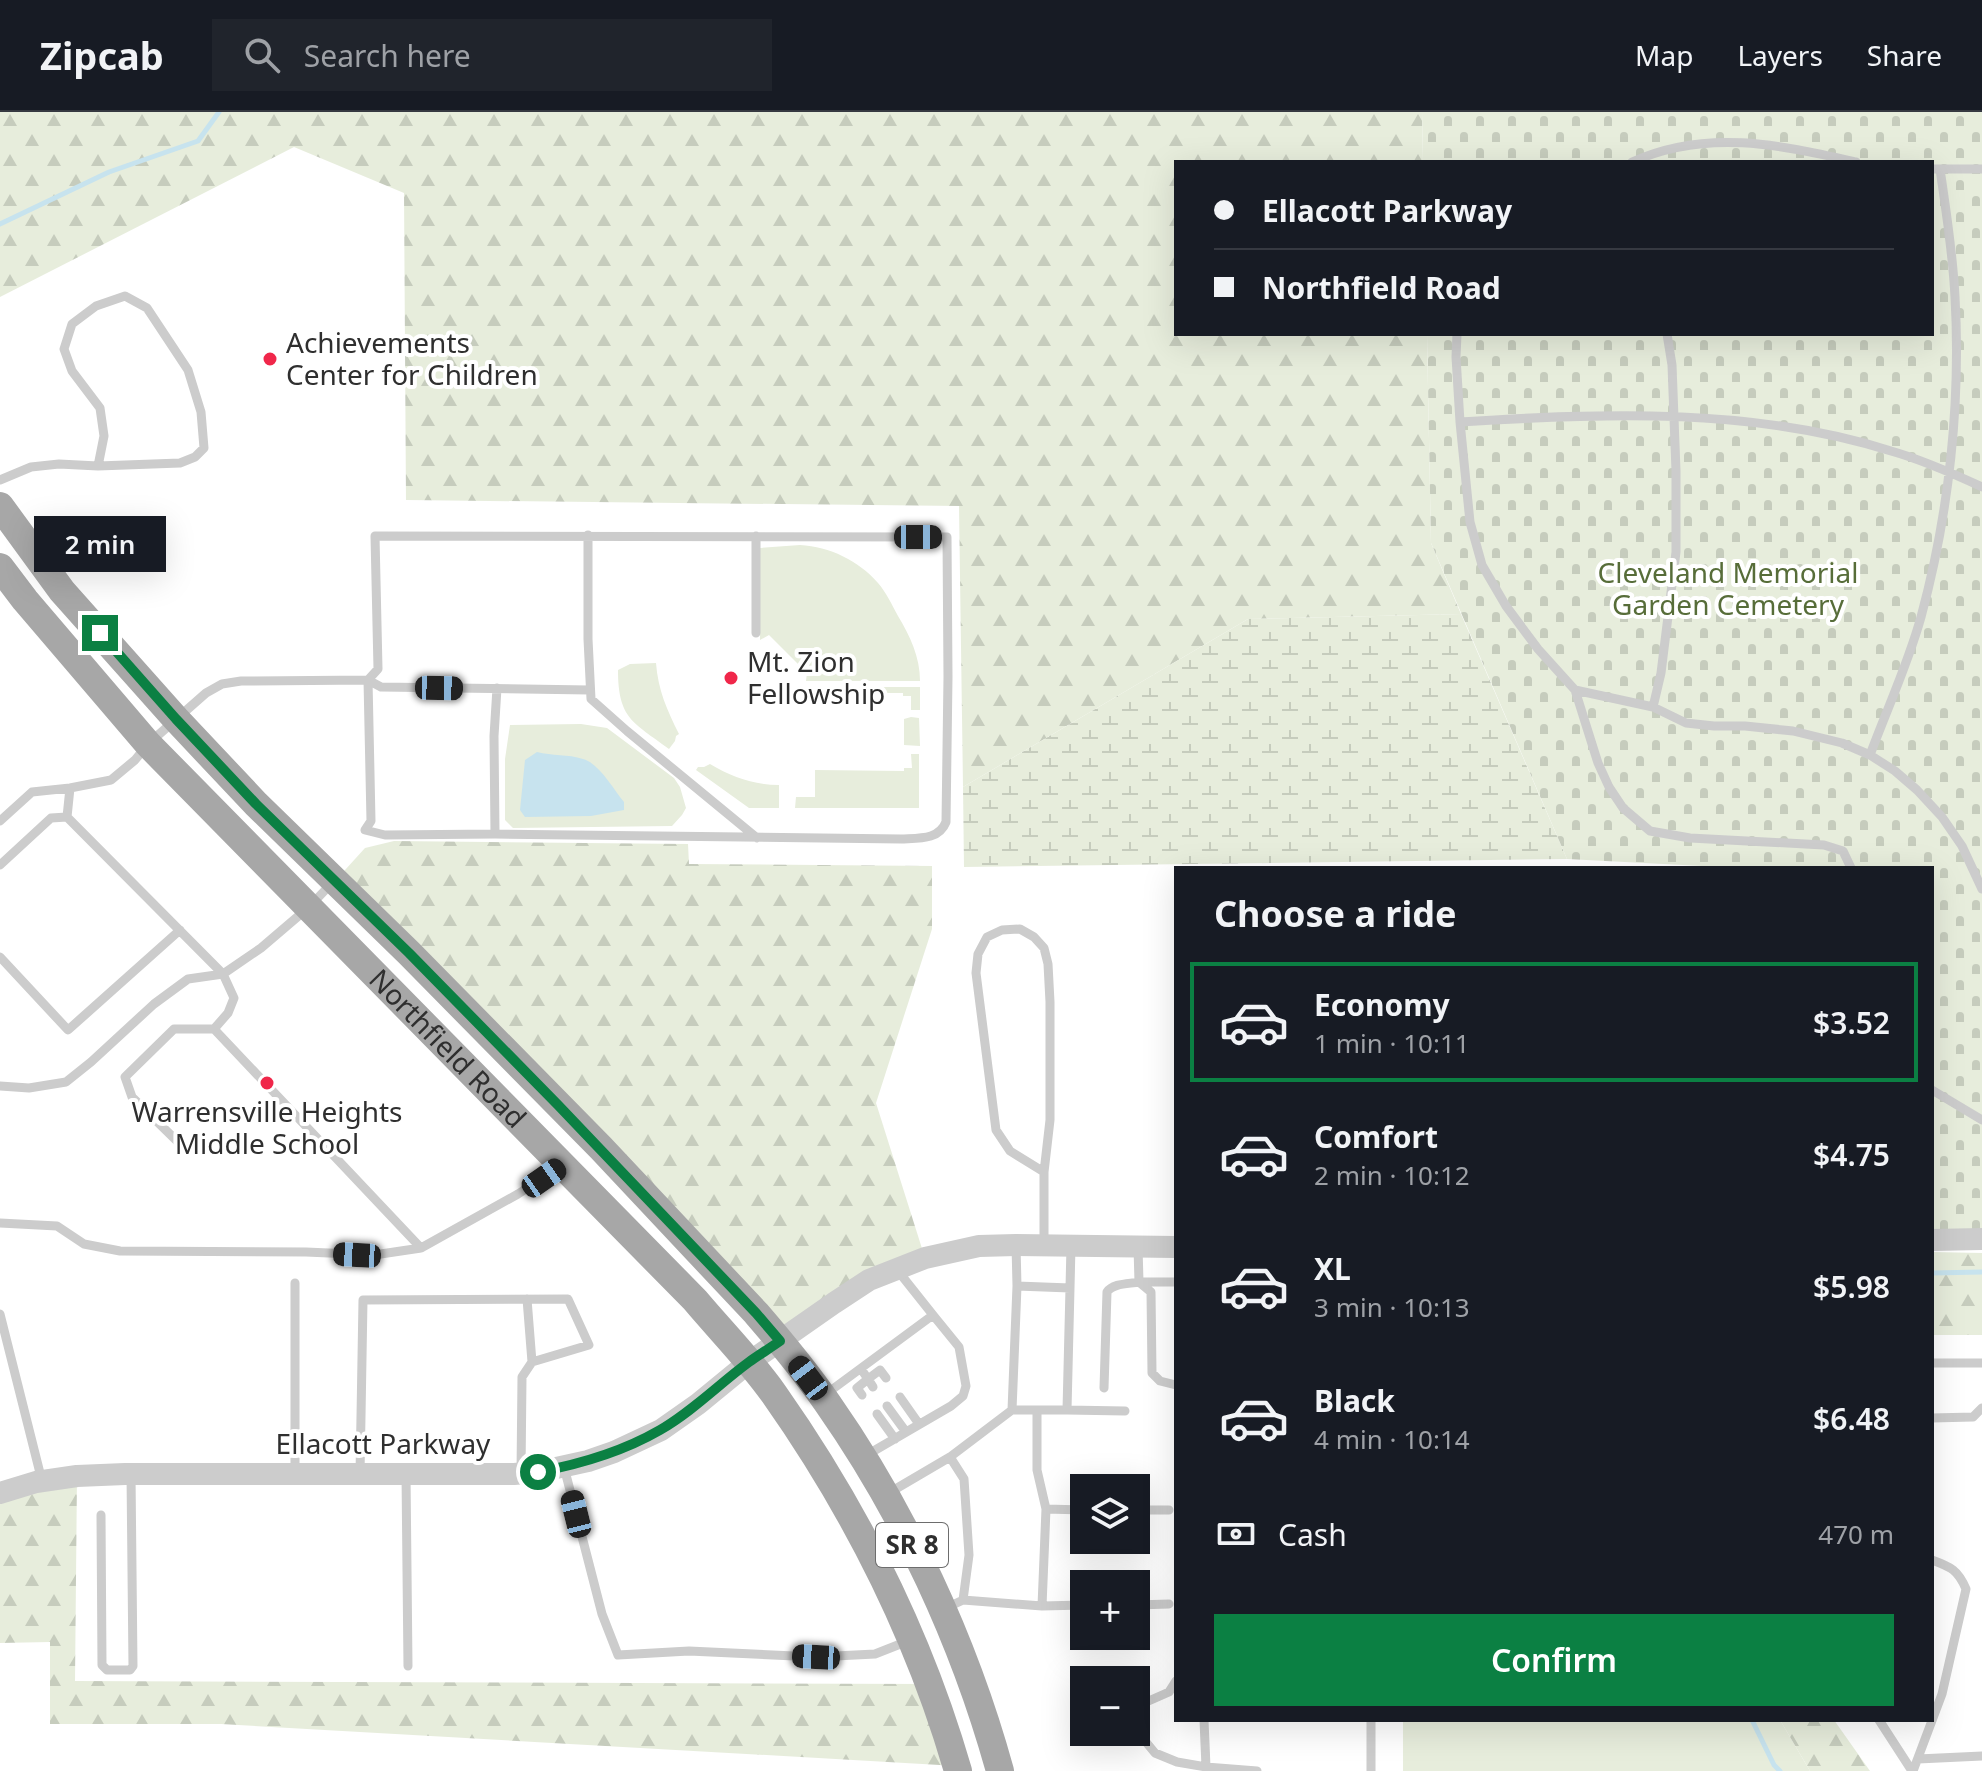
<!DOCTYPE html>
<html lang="en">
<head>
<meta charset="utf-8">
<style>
  :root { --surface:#171b24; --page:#20242c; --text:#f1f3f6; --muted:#9ea1a6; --line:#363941; --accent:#0b8043 }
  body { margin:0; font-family:"Noto Sans",sans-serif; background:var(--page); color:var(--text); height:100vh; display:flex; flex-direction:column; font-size:30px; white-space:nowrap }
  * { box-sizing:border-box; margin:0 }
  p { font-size:26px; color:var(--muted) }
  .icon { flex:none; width:44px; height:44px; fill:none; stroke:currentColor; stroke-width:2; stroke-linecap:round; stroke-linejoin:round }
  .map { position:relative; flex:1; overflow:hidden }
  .panel { position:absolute; left:1174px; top:754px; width:760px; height:856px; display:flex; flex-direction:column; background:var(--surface); border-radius:0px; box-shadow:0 8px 32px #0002 }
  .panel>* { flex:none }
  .hud { position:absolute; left:1174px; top:48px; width:760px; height:176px; border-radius:0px; box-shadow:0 8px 32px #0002; display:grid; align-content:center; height:176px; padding:0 40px; background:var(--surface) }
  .fabs { position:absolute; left:1070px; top:1362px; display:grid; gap:16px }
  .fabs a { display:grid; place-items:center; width:80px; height:80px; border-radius:0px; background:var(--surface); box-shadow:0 8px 32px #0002; font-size:40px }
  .end { position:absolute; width:36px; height:36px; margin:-18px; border:10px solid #0b8043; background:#fff; box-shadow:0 0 0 4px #fff }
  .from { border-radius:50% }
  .bubble { position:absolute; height:56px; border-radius:0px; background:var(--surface); box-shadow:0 8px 32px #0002; font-size:26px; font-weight:600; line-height:56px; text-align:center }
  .car { position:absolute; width:24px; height:48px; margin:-24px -12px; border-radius:10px; box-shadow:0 0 6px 2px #0007; background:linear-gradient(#222 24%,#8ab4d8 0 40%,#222 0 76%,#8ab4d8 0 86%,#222 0) }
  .hud b { display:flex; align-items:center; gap:28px; height:76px; font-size:30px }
  .hud b+b { border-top:2px solid var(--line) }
  .hud i { width:20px; height:20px; background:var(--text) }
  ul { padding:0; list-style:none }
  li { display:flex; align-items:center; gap:24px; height:120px; margin:0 16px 12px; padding:0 24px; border:4px solid transparent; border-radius:0px }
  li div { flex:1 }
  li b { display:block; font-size:30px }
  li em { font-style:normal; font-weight:600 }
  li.active { border-color:var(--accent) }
  li>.icon { width:72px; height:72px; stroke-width:1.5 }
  h2 { padding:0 40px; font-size:36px; line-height:96px }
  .pay { display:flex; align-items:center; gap:20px; height:88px; padding:0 40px; font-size:30px }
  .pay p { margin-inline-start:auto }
  .cta { display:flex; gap:16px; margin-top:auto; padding:16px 40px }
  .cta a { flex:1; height:92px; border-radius:0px; background:var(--accent); color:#fff; font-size:32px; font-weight:600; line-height:92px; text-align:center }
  header { display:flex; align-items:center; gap:48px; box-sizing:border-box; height:112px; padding:0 40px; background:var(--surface); border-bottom:2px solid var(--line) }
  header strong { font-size:38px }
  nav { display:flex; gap:44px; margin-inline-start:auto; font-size:28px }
  .search { width:560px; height:72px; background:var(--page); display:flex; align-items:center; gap:20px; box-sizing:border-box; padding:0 28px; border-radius:0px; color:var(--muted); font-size:30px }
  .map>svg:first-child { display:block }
  .grass { fill:#e7eddc }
  .forest { fill:url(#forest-firs) }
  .wetland { fill:url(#wetland-marsh) }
  .cemetery { fill:url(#cemetery-stones) }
  .water { fill:#c7e3ee }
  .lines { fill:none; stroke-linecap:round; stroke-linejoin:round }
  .stream { stroke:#c7e3ee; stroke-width:5 }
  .service { stroke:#ccc; stroke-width:9 }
  .tertiary { stroke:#ccc; stroke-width:22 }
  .primary { stroke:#a7a7a7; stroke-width:28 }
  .route { stroke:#0b8043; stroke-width:10 }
  .poi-dot { fill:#f0274a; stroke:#fff; stroke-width:3 }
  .labels { text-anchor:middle; stroke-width:8; stroke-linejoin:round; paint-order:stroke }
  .shield { fill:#fff; stroke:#6d6d6d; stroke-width:2 }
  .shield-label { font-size:26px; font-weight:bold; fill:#2f2f2f }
  .poi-label { font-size:28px; fill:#2f2f2f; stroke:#fff; text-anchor:start }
  .park-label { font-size:28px; fill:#576d39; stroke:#fff }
  .street-label { font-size:28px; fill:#2f2f2f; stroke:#fff }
</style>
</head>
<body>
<header>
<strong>Zipcab</strong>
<div class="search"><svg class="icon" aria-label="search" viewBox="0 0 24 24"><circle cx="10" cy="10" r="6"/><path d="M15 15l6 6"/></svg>Search here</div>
<nav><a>Map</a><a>Layers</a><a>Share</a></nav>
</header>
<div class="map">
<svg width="1982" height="1659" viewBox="0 0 1982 1659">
  <defs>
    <pattern id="forest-firs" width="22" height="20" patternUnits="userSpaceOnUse" patternTransform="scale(2)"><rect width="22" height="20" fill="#e7eddc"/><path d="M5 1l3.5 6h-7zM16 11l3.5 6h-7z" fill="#c6ccbd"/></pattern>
    <pattern id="wetland-marsh" width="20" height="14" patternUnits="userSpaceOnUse" patternTransform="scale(2)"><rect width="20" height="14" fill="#e7eddc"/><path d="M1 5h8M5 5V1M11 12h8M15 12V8" fill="none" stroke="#c6ccbd"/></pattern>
    <pattern id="cemetery-stones" width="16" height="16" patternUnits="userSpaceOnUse" patternTransform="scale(2)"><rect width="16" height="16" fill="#e7eddc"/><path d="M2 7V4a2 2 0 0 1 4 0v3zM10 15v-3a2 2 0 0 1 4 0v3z" fill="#c6ccbd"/></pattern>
  </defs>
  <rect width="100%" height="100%" fill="#fff"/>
  <path class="grass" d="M800,433C830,435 858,448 878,471C886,480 892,493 898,504C910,524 920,545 920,569H806L807,561L769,523L760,528V436Z
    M656,551C658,578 667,598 679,622L676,624L675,629L669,637C633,610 618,607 618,558L630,552Z
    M831,575H920V598H911V584H903V581H831Z
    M911,605L919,606L920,634L904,633V607Z
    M581,612L607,616L674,666L680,675L686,696L682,703L672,714L513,716L505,708V647L510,613Z
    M911,642H919V696H795L796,685H815V658L904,659V656H912Z
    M710,652C732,665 754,673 779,673V696H749L696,658L698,655H704Z
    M1403,1608H1780L1810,1659H1403Z"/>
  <path class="forest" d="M0,0H1422L1423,50H1176V222H1427L1431,431L1461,502L1248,507L963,675L959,394L406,388L404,81L294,35L0,185Z
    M394,729L688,732L689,752L932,754V817L876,991L925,1146L780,1229L335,769L365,736Z
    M1932,1140L1982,1141V1223H1932Z
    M77,1364L75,1569L930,1572L957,1654L221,1612H50V1530L0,1531V1381Z
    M1780,1608H1834L1870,1659H1810Z"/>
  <path class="wetland" d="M1461,502L1567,747L964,755L963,675L1248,507Z"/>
  <path class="cemetery" d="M1422,0H1982V1127L1932,1128V756H1740L1567,747L1431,431L1427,222H1932V50H1423Z"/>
  <path class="water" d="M537,640C552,644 568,642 583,647C599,651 613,677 624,690V698L591,704L525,705L520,698L525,648Z"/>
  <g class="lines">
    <path class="stream" d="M0,112L109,60L198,29L219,0
      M1932,1161L1982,1160
      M1752,1608L1774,1653L1780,1659"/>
    <path class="service" d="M1632,50C1707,16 1780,33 1856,50
      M1932,57H1982
      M1457,222L1456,245L1460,310L1470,410L1482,453L1506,494L1538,537L1575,578L1653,595L1686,611L1714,614H1745L1793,619L1842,631L1870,643L1895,659L1917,678L1942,705L1962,734L1982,777
      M1460,310C1603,301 1752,295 1891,339C1923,348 1952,361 1982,375
      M0,368L31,355L59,352L98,354L180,351L195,345L204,336L201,300L188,258L147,196L125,184L96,194L72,212L64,237L72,259L100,296L104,324L98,354
      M588,423V527L591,587L627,619L757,726
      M756,424V521
      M1575,578L1598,651L1609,675L1623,696L1650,719L1690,726L1824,733L1843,739L1851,756
      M1653,595L1661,561L1676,440V359L1672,253L1667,222
      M1870,643C1887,597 1908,552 1921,505C1949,402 1961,291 1955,185C1953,142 1946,99 1940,57
      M70,676L67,705L223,862L234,886L228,901L214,917
      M0,709L32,680L70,676L111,668L135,648L148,632L206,581L222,572L241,569L368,568L371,709L365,718L385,723L495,722L901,727C919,726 939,728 946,710L948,565L947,425L375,424L378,557L368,568L381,575L589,578
      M495,722L494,624L497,576
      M0,753L51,706L67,705
      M0,845L68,918L180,818
      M0,974L29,976L66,970L91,950L154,892L188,867L223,862L261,836L309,795L332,771
      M1932,978L1982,1008
      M181,1033L132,985L125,965L174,917H214L421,1136
      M0,1111L57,1114L84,1132L120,1139L306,1140L374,1143L421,1136L518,1082L560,1055
      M1044,1133V1060L1050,1008V890L1048,852L1044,836L1034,825L1020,817L1002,818L987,825L978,842L976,861L996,1018L1010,1039L1044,1060
      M1138,1135L1139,1170H1176
      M295,1171V1362
      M1017,1174L1070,1176L1071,1134
      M527,1187L532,1250
      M0,1202L42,1369
      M1932,1251H1982
      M861,1257L868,1267L857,1276L862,1283
      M873,1275L868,1267L880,1258L886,1266
      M1104,1276L1107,1180C1113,1171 1129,1172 1139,1170L1151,1180L1152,1261L1160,1269L1176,1273
      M826,1282L933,1203L898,1159
      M900,1285L919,1312
      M887,1294L906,1320
      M1012,1298H1067L1070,1176
      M1037,1298V1358L1046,1397L1084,1398
      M1067,1298L1125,1299
      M877,1302L895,1327
      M1932,1306L1973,1305L1982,1296
      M865,1344L951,1294L963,1284L966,1274L959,1235L933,1203
      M564,1355L602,1502L618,1543L689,1539L816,1545L875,1542L908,1529
      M360,1362L363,1188L568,1187L589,1233L532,1250L522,1265L521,1361
      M406,1362L408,1554
      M887,1382L950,1345L1012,1298L1017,1174L1016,1133
      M1136,1398H1169
      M101,1403L102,1553L107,1558H130L133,1554L131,1362
      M963,1488L1042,1494L1084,1493
      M1136,1493L1169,1492
      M1042,1494L1046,1397
      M944,1497L963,1488L969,1443L964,1367L950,1345
      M1176,1569L1169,1580L1144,1591L1136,1605V1618L1155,1641L1177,1650L1206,1655
      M1204,1608L1206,1655L1257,1659
      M1371,1608V1659
      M1879,1608L1912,1659
      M1918,1647L1982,1644
      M1913,1659L1942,1582L1966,1477C1958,1458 1951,1455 1932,1448"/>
    <path class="tertiary" d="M1932,1128L1982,1127
      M0,1381L36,1370L77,1364L125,1362H514L538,1360L588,1349L614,1340L661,1318L698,1292L748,1251L834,1191L869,1168L925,1146L979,1134L1016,1133L1176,1135"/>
    <g class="primary">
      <path d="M0,394L62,479L176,607L256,692L409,841L601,1036L756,1201C781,1230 806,1260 828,1292C905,1402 964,1529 1000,1659"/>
      <path id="s1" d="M0,455L25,488L148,632L695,1188C721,1219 750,1248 774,1282C855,1397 919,1524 958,1659"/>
    </g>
  </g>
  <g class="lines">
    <path class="route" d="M100,521L176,607L256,692L409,841L558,993L756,1201L780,1229C770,1236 759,1243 749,1250C719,1272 693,1299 660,1318C622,1340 581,1352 538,1360"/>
  </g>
  <g class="poi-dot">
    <circle cx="270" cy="247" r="8"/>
    <circle cx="731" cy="566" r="8"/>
    <circle cx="267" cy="971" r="8"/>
  </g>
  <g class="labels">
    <rect class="shield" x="876" y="1411" width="72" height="44" rx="6"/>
    <g class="shield-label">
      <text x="912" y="1442">SR 8</text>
    </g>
    <g class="poi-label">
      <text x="286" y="241">Achievements<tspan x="286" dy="32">Center for Children</tspan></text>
      <text x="747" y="560">Mt. Zion<tspan x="747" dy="32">Fellowship</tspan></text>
      <text x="267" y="1010" text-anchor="middle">Warrensville Heights<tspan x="267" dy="32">Middle School</tspan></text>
    </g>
    <g class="park-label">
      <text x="1728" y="471">Cleveland Memorial<tspan x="1728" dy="32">Garden Cemetery</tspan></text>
    </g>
    <g class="street-label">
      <text dy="10" stroke="none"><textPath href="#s1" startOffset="658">Northfield Road</textPath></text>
      <text x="383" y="1342">Ellacott Parkway</text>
    </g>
  </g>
</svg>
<div class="fabs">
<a><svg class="icon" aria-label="layers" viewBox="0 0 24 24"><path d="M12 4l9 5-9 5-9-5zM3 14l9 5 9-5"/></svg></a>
<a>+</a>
<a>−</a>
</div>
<i class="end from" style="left:538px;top:1360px"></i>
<i class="end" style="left:100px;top:521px"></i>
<div class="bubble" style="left:34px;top:404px;width:132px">2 min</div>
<i class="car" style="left:918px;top:425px;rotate:90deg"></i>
<i class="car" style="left:439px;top:576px;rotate:91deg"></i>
<i class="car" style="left:544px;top:1066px;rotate:55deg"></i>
<i class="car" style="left:357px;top:1143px;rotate:273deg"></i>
<i class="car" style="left:808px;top:1266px;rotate:323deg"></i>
<i class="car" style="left:576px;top:1402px;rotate:346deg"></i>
<i class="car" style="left:816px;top:1545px;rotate:273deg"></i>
<div class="hud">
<b><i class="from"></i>Ellacott Parkway</b>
<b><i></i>Northfield Road</b>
</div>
<section class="panel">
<h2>Choose a ride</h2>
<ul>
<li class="active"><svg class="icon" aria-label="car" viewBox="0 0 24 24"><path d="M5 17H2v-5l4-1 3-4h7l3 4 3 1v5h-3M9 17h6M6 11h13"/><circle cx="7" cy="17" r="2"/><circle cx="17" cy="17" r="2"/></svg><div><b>Economy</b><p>1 min · 10:11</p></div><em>$3.52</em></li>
<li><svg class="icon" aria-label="car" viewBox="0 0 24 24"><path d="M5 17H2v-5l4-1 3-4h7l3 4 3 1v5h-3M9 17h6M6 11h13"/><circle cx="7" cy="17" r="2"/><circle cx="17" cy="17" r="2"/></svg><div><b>Comfort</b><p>2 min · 10:12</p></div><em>$4.75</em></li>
<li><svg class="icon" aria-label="car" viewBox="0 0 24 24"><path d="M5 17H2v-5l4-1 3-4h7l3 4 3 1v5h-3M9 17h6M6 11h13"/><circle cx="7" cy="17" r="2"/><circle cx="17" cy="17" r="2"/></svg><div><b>XL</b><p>3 min · 10:13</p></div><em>$5.98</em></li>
<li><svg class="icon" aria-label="car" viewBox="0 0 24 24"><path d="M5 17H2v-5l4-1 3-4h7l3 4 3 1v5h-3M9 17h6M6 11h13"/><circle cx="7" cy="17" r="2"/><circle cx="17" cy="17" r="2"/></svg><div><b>Black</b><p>4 min · 10:14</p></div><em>$6.48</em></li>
</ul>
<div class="pay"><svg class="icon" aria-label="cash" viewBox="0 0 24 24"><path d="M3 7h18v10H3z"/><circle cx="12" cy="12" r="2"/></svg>Cash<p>470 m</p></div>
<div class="cta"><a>Confirm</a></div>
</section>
</div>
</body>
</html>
